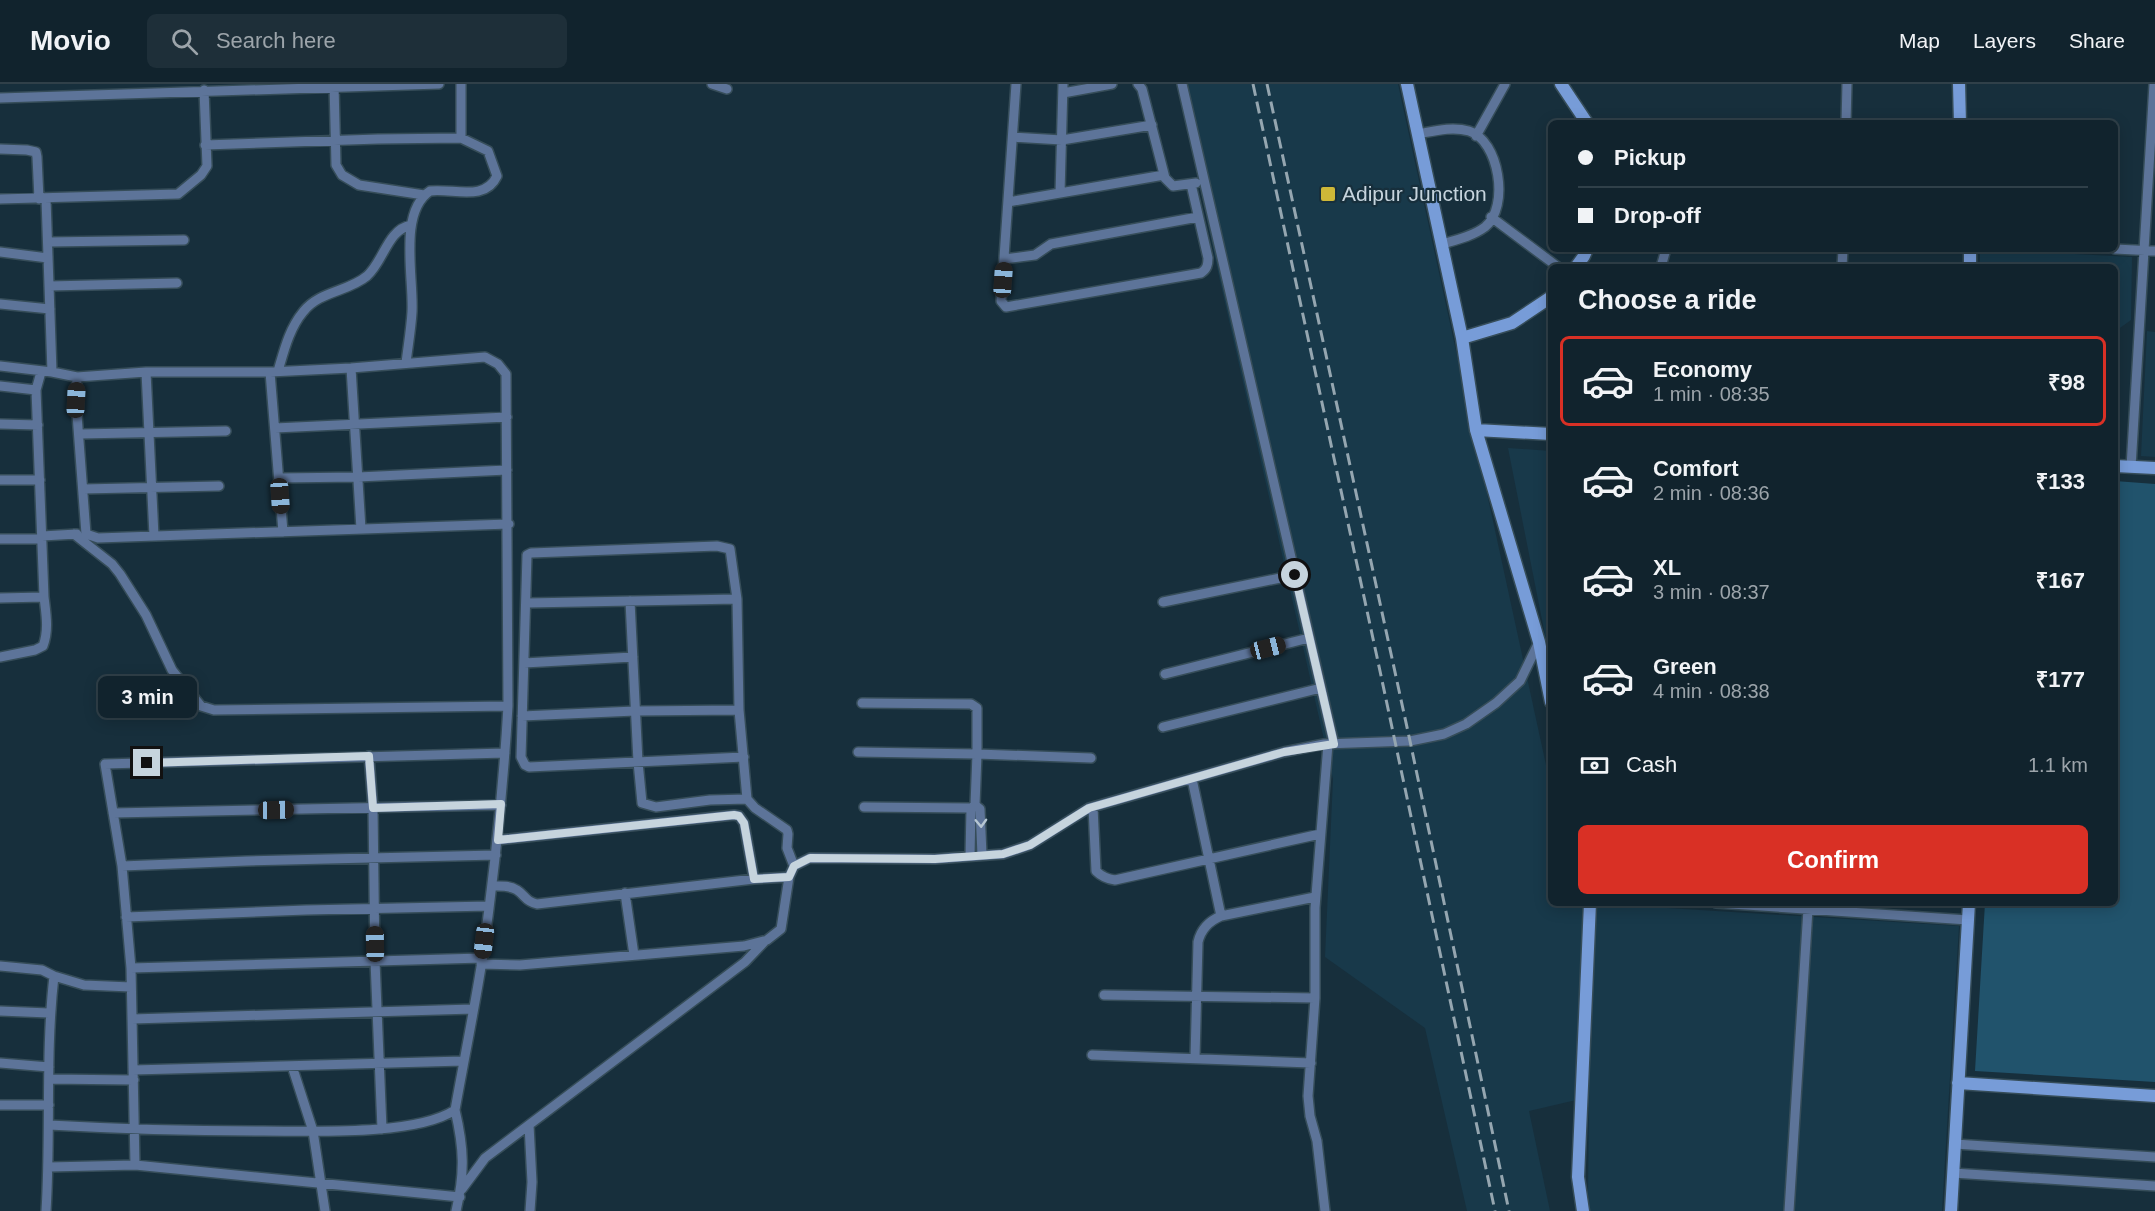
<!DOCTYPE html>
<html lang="en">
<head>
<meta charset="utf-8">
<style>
  :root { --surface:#11232d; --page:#1e2f39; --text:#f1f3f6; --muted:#9ca4aa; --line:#304049; --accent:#d93025 }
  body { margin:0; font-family:Arial,sans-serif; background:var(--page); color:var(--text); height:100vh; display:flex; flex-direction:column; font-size:22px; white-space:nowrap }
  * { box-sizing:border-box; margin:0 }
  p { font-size:20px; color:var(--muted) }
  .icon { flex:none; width:33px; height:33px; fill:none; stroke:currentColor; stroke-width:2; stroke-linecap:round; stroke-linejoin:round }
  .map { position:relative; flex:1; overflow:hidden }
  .panel { position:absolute; left:1548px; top:180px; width:570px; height:642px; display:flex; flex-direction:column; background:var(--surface); border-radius:9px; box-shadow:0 3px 15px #0003,0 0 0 2px var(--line) }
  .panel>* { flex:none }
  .banner { position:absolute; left:1548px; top:36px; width:570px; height:132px; border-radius:9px; box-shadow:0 3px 15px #0003,0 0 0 2px var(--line); display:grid; align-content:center; height:132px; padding:0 30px; background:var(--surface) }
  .end { position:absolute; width:27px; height:27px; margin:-14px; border:8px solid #c6d4dd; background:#111; box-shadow:0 0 0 3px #111 }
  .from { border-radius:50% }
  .bubble { position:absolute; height:42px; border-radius:9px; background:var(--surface); box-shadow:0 3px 15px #0003,0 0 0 2px var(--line); font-size:20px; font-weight:800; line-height:42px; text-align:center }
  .car { position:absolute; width:18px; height:36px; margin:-18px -9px; border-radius:8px; box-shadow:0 0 4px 2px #0007; background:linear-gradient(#222 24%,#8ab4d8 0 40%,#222 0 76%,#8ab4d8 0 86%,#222 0) }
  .banner b { display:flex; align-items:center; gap:21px; height:57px; font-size:22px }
  .banner b+b { border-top:2px solid var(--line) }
  .banner i { width:15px; height:15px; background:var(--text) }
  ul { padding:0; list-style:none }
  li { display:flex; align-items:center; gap:18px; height:90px; margin:0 12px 9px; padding:0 18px; border:3px solid transparent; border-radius:9px }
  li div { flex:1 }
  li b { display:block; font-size:22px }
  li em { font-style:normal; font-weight:800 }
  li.current { border-color:var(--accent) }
  li>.icon { width:54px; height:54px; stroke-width:1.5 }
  h2 { padding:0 30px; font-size:27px; line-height:72px }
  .pay { display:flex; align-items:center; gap:15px; height:66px; padding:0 30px; font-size:22px }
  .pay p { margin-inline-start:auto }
  .button { display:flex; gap:12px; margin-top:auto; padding:12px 30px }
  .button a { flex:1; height:69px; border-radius:9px; background:var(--accent); color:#fff; font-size:24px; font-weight:800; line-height:69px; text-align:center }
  header { display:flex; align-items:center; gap:36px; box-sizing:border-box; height:84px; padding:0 30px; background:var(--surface); border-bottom:2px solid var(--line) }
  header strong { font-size:28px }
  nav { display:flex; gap:33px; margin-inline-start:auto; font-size:21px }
  .search { width:420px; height:54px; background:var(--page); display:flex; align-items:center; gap:15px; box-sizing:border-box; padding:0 21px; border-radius:9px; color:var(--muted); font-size:22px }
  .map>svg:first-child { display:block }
  .built { fill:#18394a }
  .green { fill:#21536c }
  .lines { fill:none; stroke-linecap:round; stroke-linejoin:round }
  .street-casing { stroke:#364d59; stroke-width:12 }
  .secondary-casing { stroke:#364d59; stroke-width:15 }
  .street { stroke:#5d7499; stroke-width:9 }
  .secondary { stroke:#779cd8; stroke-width:12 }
  .rail { stroke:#95a6b0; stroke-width:3; stroke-dasharray:12 6; stroke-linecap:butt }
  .oneway { stroke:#b6c6d3 }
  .route { stroke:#c6d4dd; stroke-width:8 }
  .poi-dot { fill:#ceb838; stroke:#172f3c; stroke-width:2 }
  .labels { text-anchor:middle; stroke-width:4.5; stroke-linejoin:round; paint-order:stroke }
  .poi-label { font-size:21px; fill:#c6d4dd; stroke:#172f3c; text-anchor:start }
</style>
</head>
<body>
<header>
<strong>Movio</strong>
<div class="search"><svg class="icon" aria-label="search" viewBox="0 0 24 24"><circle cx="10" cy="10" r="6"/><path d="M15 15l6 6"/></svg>Search here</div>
<nav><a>Map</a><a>Layers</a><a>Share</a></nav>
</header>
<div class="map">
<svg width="2155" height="1127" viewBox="0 0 2155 1127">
  <rect width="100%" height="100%" fill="#172f3c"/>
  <path class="built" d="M1178,0H1398L1551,704V819H1587L1959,842L1942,1127H1590L1588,1110L1589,1013L1529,1027L1550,1127H1467L1425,944L1325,873L1333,695L1218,188Z
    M1980,165L2132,173L2131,236L2117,246L2115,280V183H1980Z
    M2147,247L2155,248V373L2141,372Z
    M1508,364L1551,367V581Z"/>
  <path class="green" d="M2115,397L2155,400V998L1975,987L1985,819H2115Z"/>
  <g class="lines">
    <g class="street-casing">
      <path id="street" d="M334,0L336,81L342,91L359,101L424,111
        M712,0L727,5
        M1016,0L1001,217L1006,223L1201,189C1207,185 1208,181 1208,174L1191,100
        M1138,0L1142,5L1165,94L1173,102L1196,99
        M1182,0L1334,660
        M1063,9L1112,0
        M0,14L439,0
        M1846,39L1847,0
        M1418,50C1434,47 1452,42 1469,47C1499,56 1510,123 1485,143C1473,152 1456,156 1442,160
        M1476,52L1505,0
        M1013,53L1062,56L1152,41
        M205,61L378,55L461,54V0
        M0,65L27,66L36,68L37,73L39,115
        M1060,109L1063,0
        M0,115L178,110L201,91L207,82L204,6
        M46,115L52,288
        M1008,118L1164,91
        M1491,133L1558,183
        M48,158L184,156
        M2115,165L2155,167
        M0,168L48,174
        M1004,175L1035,171L1051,160L1198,133
        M1661,183L1666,165
        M1842,183L1843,165
        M49,202L177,199
        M0,220L50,225
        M406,279C408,262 411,245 412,228C414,195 398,128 430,107C453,104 485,118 497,92L488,67L461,54
        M0,282L52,288L77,293L146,288H270L351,284L485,273L498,280L506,290L508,622C503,708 494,792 482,877C474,927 464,976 455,1026C415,1052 312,1047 263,1047C191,1047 121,1045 49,1041
        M351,284L361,445
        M278,287C284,267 289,245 303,228C319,207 348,208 367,192C384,177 387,146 411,141
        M146,288L154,452
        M270,288L283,448
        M77,293L76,317L86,450L98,454L509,440
        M0,302L36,306
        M0,340L38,341
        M275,344L507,333
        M80,350L226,347
        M2131,383L2154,0
        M279,394L358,393L507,386
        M0,396H40
        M83,405L219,402
        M74,450L112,480L120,490L146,531L172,586L201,622L214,626L508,622
        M42,452L77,450
        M0,455H42
        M0,514L44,513
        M630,517L638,678L642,719L656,723L710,716L747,715
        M1163,518L1295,491
        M527,519L737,515
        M0,573L35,566L43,562C49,546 46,530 44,513L36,306L41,288
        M524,579L633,573
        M1165,590L1309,554
        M862,619L971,620L977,624V670L1091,674
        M522,632L635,627L739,626
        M1163,643L1321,604
        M858,668L977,670L975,721
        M369,672L373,724L375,877L382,1045
        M744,673L529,683L525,681L521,673L527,471L531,469L717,462L730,465L737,515L739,626L747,715L755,724L787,746L788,750L787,764L794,782
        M1192,695L1221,832C1209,837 1201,845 1198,858L1195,974
        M864,723L971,724
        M1093,723L1096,787C1102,793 1107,795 1115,796L1320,750
        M113,729L501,721
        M498,756L734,731L739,732L744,739L754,795
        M970,772L971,724L975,721L980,725L982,771
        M122,782L247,777L496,771
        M492,802C500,802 509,801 517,806C526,812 525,817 537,820L754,795L789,793
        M625,809L634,871
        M1716,819L1968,836
        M1221,832L1315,813
        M126,833L306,826L489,822
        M481,880L520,881L744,862L767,856L781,845L789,793L794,782L810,774L935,775L1003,770L1030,761L1089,724L1284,668L1324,660L1410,657L1444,650L1466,640L1496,619L1520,597L1539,558
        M0,882L42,886L54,892L84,901L131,903
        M131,884L482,874
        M1104,911L1315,914
        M0,927L49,929
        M132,935L473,925
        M1092,971L1311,979
        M0,979L49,983
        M292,982L313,1047L325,1127
        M133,986L463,977
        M49,995L134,996
        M0,1021H49
        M455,1026C464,1064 465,1089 456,1127
        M529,1041L532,1098L530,1127
        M1955,1060L2155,1073
        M135,1081L131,884L122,782L105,680L505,669
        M49,1083L135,1081L460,1113
        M1953,1089L2155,1102
        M462,1105L485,1074L745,878L765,857
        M46,1127C51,1049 45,970 54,892
        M1325,1127L1317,1057L1310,1032L1308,1012L1315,914V824L1328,660
        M1789,1127L1808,825"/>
    </g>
    <g class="secondary-casing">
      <path id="secondary" d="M1407,0L1462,254L1476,346L1539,558L1551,618
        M1561,0L1587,39
        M1959,0L1960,39
        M1970,165V183
        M1576,183L1584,172L1587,165
        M1462,254L1512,239L1551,213
        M1476,346L1551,350
        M2115,382L2155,384
        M1958,999L2155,1012
        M1583,1127L1578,1093L1590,819
        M1951,1127L1969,819"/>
    </g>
    <use href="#street" class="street"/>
    <use href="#secondary" class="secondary"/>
    <path class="rail" d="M1253,0L1377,573L1495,1127
      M1267,0L1410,657L1509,1127"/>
  </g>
  <defs><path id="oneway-chevron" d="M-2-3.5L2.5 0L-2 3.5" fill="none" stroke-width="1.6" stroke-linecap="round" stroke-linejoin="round" transform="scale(1.5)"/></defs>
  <use class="oneway" href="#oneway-chevron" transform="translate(981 739) rotate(88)"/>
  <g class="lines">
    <path class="route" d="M147,679L369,672L373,724L501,720L498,756L734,731L739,732L744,739L754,795L789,793L794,782L810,774L935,775L1003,770L1030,761L1089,724L1284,668L1334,660L1295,491"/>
  </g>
  <rect class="poi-dot" x="1320" y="102" width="16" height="16" rx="3"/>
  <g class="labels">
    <g class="poi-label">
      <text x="1342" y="117">Adipur Junction</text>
    </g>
  </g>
</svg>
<i class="end from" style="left:1295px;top:491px"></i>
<i class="end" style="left:147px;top:679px"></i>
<div class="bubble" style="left:98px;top:592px;width:99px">3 min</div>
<i class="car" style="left:1003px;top:196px;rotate:4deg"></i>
<i class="car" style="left:76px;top:316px;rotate:3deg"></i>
<i class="car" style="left:280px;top:412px;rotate:176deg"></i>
<i class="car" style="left:1268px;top:564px;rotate:76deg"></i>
<i class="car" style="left:276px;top:726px;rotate:89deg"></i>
<i class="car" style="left:484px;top:857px;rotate:187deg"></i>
<i class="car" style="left:375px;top:860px;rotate:359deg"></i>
<div class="banner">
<b><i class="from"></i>Pickup</b>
<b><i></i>Drop-off</b>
</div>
<section class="panel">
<h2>Choose a ride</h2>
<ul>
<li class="current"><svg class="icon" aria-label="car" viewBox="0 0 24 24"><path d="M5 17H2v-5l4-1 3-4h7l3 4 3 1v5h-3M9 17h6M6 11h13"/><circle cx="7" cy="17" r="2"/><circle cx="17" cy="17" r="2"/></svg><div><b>Economy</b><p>1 min · 08:35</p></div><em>₹98</em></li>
<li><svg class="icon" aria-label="car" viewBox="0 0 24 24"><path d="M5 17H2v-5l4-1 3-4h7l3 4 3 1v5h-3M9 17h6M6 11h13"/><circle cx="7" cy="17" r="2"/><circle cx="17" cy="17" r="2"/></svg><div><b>Comfort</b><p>2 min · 08:36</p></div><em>₹133</em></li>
<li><svg class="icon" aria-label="car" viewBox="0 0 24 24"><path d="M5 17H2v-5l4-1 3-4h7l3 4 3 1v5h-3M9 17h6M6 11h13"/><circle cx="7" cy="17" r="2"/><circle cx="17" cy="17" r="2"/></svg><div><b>XL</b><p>3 min · 08:37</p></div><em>₹167</em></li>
<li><svg class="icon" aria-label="car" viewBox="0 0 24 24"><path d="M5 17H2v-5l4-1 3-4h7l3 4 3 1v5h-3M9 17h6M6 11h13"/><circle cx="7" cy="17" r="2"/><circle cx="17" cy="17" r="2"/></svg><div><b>Green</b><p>4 min · 08:38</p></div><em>₹177</em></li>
</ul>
<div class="pay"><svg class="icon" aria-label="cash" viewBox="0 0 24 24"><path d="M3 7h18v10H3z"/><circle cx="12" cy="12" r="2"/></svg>Cash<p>1.1 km</p></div>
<div class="button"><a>Confirm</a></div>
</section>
</div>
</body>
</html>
